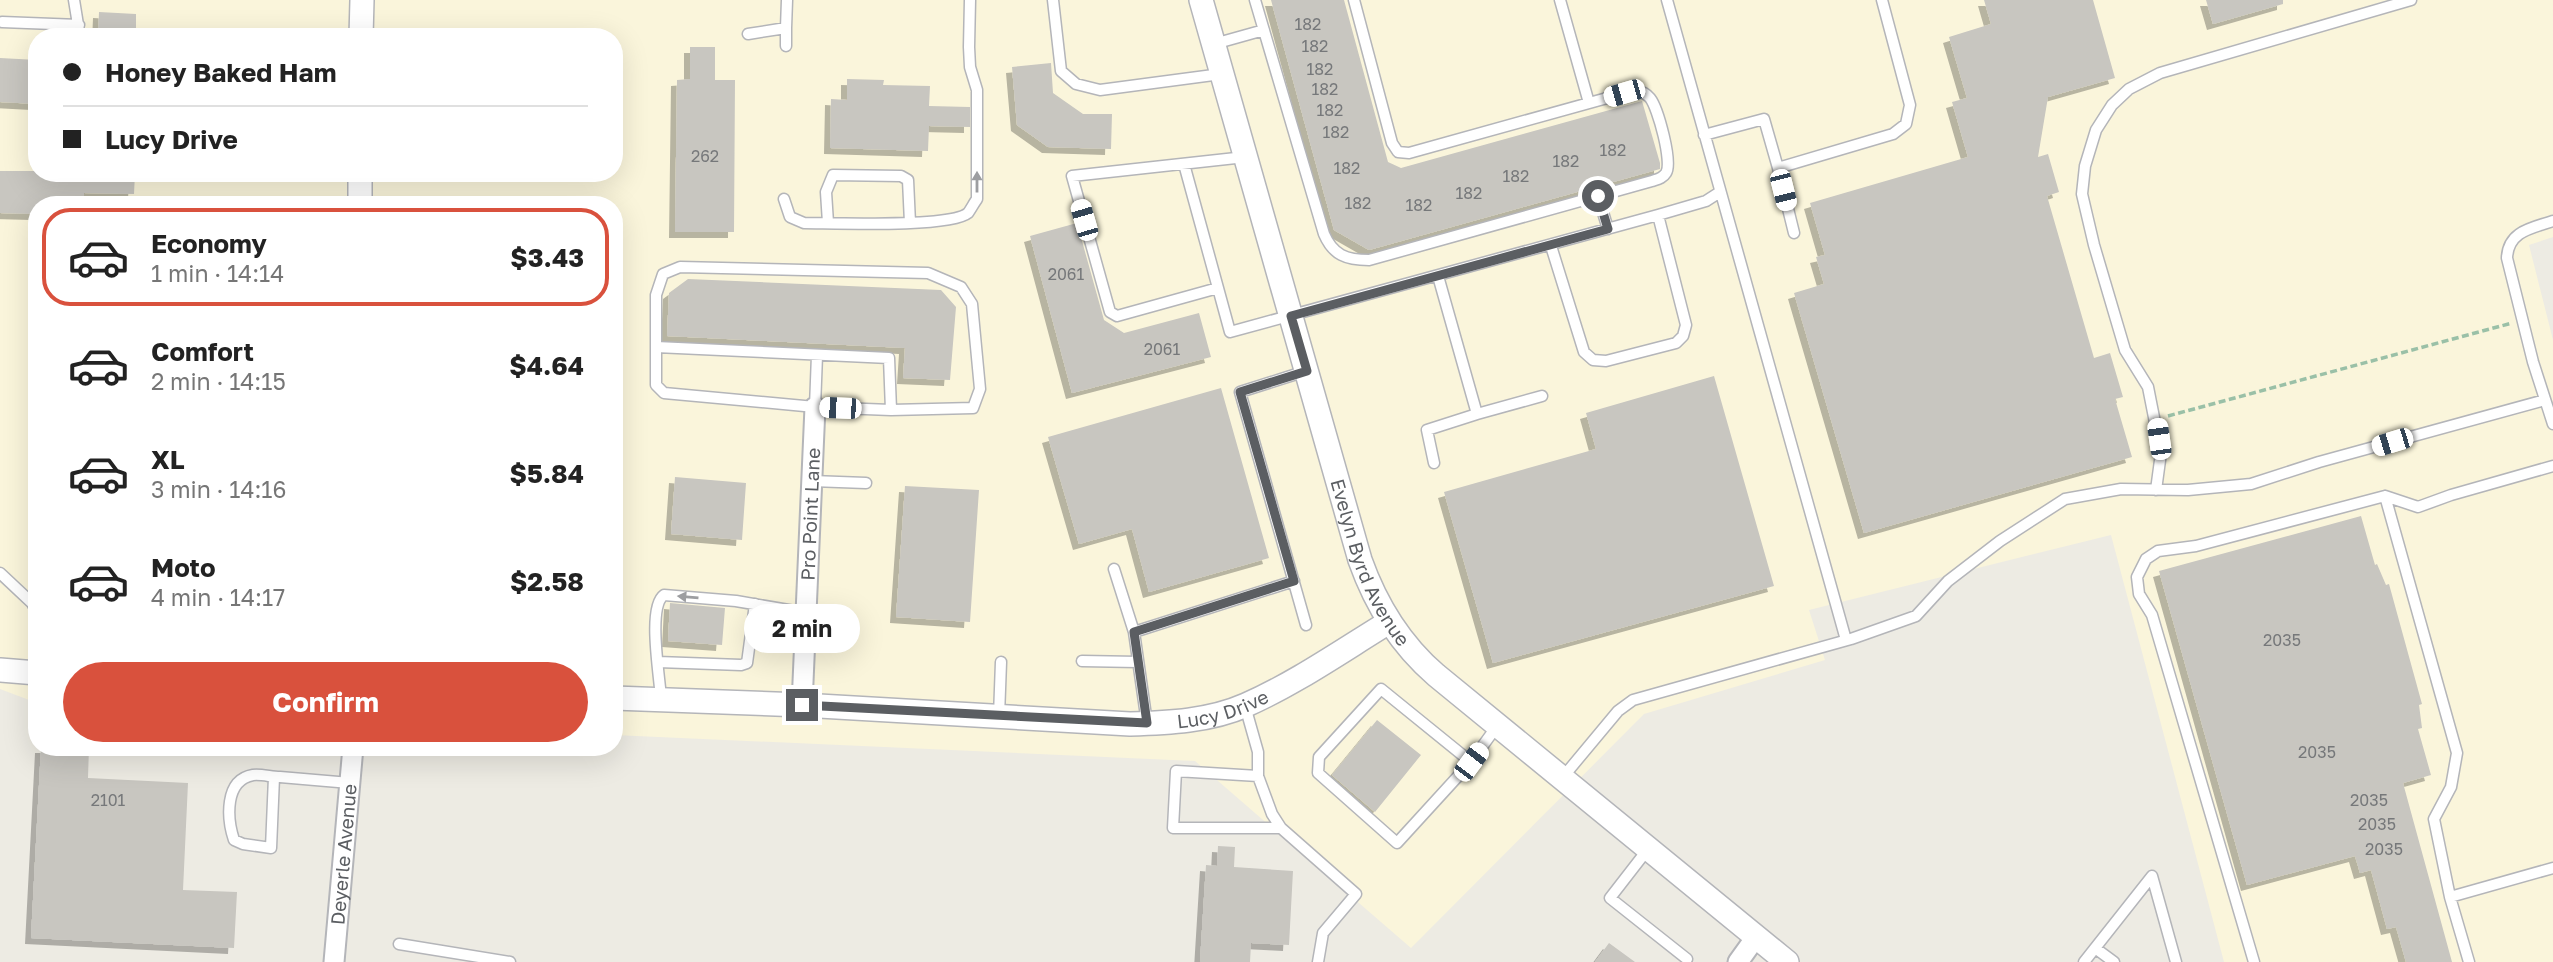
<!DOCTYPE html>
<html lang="en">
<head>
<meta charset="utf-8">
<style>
  :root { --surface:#fff; --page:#f2f2f2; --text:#222; --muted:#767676; --line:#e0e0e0; --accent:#d9513d }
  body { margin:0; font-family:"Golos Text",sans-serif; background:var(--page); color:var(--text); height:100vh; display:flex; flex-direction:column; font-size:26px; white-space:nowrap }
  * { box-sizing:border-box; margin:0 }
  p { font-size:23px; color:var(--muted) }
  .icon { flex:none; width:38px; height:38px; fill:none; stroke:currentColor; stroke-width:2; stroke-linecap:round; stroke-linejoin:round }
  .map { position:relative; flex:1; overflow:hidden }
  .side { position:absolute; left:28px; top:196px; width:595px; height:560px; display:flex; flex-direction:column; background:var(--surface); border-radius:28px; box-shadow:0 7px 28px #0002 }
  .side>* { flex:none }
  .banner { position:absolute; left:28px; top:28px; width:595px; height:154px; border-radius:28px; box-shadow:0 7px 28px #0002; display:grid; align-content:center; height:154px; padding:0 35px; background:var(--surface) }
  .end { position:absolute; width:32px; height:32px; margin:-16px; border:9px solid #5b5e62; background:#fff; box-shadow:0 0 0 4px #fff }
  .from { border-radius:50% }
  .bubble { position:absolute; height:49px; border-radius:24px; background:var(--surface); box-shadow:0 7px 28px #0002; font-size:23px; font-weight:700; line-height:49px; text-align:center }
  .car { position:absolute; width:21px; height:42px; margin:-21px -10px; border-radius:9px; box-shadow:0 0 5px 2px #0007; background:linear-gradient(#fff 24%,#345 0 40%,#fff 0 76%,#345 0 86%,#fff 0) }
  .banner b { display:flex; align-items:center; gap:24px; height:66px; font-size:26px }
  .banner b+b { border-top:2px solid var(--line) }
  .banner i { width:18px; height:18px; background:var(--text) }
  ul { padding:12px 0 0; list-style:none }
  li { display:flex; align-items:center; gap:21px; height:98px; margin:0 14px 10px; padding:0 21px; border:4px solid transparent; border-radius:28px }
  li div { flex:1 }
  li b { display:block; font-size:26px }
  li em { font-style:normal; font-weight:700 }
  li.selected { border-color:var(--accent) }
  li>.icon { width:63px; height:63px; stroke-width:1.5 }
  .button { display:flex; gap:14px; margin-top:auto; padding:14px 35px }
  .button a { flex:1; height:80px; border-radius:42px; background:var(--accent); color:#fff; font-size:28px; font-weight:700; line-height:80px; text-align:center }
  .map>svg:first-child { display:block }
  .commercial { fill:#faf5db; fill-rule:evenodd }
  .building { fill:#c8c6c0; filter:url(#shadow) }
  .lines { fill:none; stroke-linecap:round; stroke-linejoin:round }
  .service-casing { stroke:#b4b5b9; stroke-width:13 }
  .minor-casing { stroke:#b4b5b9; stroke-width:23 }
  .tertiary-casing { stroke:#b4b5b9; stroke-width:26 }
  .path { stroke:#9ac0a7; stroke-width:3.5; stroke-dasharray:7 3.5; stroke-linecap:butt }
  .service { stroke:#fff; stroke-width:10 }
  .minor { stroke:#fff; stroke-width:19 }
  .tertiary { stroke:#fff; stroke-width:23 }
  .oneway { fill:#9d9ea1 }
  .route { stroke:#5b5e62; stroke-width:9 }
  .labels { text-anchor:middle; stroke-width:7; stroke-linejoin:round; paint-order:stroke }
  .number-label { font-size:16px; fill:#76787a }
  .street-label { font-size:19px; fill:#5b5e62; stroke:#fff }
</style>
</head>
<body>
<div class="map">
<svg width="2553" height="962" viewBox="0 0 2553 962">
  <defs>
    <filter id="shadow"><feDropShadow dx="-6" dy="6" stdDeviation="0" flood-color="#0004"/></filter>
  </defs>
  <rect width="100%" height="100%" fill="#edebe3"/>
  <path class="commercial" d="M0,0H2553V237L2529,245L2553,340V962H2224L2111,535L1809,610L1825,660L1644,714L1411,948L1195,761L614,735V205H37V703L0,689ZM37,37H614V173H37Z"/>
  <path class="building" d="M1271,0H1344L1388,162L1401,168L1642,101L1660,163V169L1369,250L1334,230Z
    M1984,0H2093L2115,78L2048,97L2038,157L2048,154L2059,192L2047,196L2094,358L2110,353L2123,397L2115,399L2132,457L1864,533L1794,293L1824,284L1816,257L1825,255L1810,203L1968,157L1952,102L1967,98L1949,37L1991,24Z
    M2206,0H2283V4L2213,24Z
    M99,12L136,14V37H98Z
    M690,47H715V80H735L734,232H675L677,80L690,79Z
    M0,58L37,60V104L0,102Z
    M1051,63L1053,93L1083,114H1112L1111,149L1048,147L1017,125L1012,67Z
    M847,79L884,80L883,85L930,86L929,106L970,107V127L929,126L928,151L830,148L831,99L847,100Z
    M0,171H37V173H135L134,194L84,193V205H37V214L0,213Z
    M1077,223L1104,320L1124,333L1199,313L1211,357L1072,393L1030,236Z
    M688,279L941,290L956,307L950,380L903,378L905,348L667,336L669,293Z
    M1714,376L1774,586L1493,663L1444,492L1596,449L1586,413Z
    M1221,388L1269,558L1149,592L1132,529L1079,544L1048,437Z
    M675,477L746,483L742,540L671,534Z
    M905,486L979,490L970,622L896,617Z
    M2361,516L2375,565L2377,564L2386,585L2389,584L2422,704L2419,705L2422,728L2418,729L2431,775L2403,783L2452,962H2406L2396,927L2387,929L2371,870L2360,873L2355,856L2247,885L2159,571Z
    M670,603L725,608L722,645L668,641Z
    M1377,720L1421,755L1375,812L1332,775Z
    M41,747H89L88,778L188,783L183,890L237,892L234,948L31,938Z
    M1218,846L1235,847L1234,867L1293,871L1289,945L1251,943L1250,962H1200L1206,865L1217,866Z
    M1609,943L1635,962H1595Z"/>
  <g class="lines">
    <g class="service-casing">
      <path id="service" d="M74,0L80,37
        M1053,0L1061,71L1076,84L1100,90L1221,74
        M1255,0L1324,234C1333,255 1346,260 1369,260L1652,181C1658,179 1663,178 1666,173C1673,163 1658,108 1650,98C1646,93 1642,92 1636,90L1409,153L1398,152L1392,143L1354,0
        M1560,0L1589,103
        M1667,0L1846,640
        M2,22L79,25
        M748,34L786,28L787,0
        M1214,44L1264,30
        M786,46V28
        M35,135H37
        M1704,135L1764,119L1778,168L1893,134L1906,124L1910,105L1882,0
        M1184,164L1218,288L1117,316L1110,312L1072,176L1245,157
        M1778,168L1794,233
        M1598,196L1608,229
        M784,199L790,217L804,223C832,223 950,228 968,213C971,209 974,203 977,199V90L970,67L969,47L970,0
        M2553,221C2532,228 2508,231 2507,258L2533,362L2553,424
        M828,223L826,192L833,175L901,176L908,180L910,223
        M1551,246L1584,352L1593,360L1606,361L1676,343L1683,336L1686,325L1658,215
        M680,267L928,273L961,287L972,304L980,389L973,408L891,410L815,407L664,393L656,385V295L663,274Z
        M1438,276L1477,414L1542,396
        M1218,288L1230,332L1658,215L1706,201L1720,192
        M656,347L889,358L891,410
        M1306,371L1240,392L1306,625
        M815,407L817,355
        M1434,463L1427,430L1477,414
        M812,481L866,483
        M2156,490L2161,453L2148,387L2125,350L2094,245L2082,194L2085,166L2096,130L2112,105L2129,89L2160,73L2411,0
        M2385,496L2457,753L2451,787L2434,819L2450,897L2469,962
        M1114,569L1134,632L1294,581
        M0,573L32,603L37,612
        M1134,632L1147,723
        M1082,661L1138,662
        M658,662L741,665L747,663L755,604
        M661,699C660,678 647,607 664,595L736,601L806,613
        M1245,706L1258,752V776L1176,771L1173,828H1281L1272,814L1258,776
        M999,716L1001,662
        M1471,762L1381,689L1319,757L1318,773L1397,843L1471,762L1497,726
        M274,777L271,848L243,844L234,840C227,819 224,780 253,775C261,774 272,777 280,777C303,779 327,781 350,783
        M1563,777L1618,711L1633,700L1851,639L1916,616L1948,581L2000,541L2065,499L2121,489L2188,490L2251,484L2319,462L2545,400
        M1281,828L1356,894L1323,933L1318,962
        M1648,849L1610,898L1687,959
        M2450,897L2553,868
        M399,944L510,962
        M2095,948L2114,962
        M2084,962L2152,876L2176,962
        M2254,962L2152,615L2139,594L2137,577L2146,559L2158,551L2196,546L2385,496L2418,507L2451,495L2553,466"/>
    </g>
    <g class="minor-casing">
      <g id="minor">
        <path id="s1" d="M802,705L815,407"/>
        <path id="s2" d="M334,962L353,747"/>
        <path d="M1738,962L1756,937"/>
      </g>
    </g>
    <g class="tertiary-casing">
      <g id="tertiary">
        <path id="s3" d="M1201,0L1360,560C1376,605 1400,644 1436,675L1787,962"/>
        <path d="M361,37L362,0"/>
        <path d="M360,205V173"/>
        <path d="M0,670L37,673"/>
        <path id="s4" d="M614,698L802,705L1130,724C1168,723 1210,721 1246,705C1296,683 1343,650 1389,622"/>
      </g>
    </g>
    <path class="path" d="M2168,416L2512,323"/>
    <use href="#service" class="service"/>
    <use href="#minor" class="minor"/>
    <use href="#tertiary" class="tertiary"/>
  </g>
  <defs><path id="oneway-solid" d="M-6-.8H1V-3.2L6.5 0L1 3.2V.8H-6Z" transform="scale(1.75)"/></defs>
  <g class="oneway">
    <use href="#oneway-solid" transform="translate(977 182) rotate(-90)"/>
    <use href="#oneway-solid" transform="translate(688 597) rotate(-175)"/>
  </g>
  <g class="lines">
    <path class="route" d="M802,705L1147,723L1134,632L1294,581L1240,392L1307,371L1291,316L1608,229L1598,196"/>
  </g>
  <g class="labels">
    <g class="number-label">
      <text x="1308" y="30">182</text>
      <text x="1315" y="52">182</text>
      <text x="1320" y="75">182</text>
      <text x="1325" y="95">182</text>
      <text x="1330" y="116">182</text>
      <text x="1336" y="138">182</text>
      <text x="1613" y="156">182</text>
      <text x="705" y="162">262</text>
      <text x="1566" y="167">182</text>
      <text x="1347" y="174">182</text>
      <text x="1516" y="182">182</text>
      <text x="1469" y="199">182</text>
      <text x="1358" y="209">182</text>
      <text x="1419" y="211">182</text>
      <text x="1066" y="280">2061</text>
      <text x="1162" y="355">2061</text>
      <text x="2282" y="646">2035</text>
      <text x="2317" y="758">2035</text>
      <text x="108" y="806">2101</text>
      <text x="2369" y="806">2035</text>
      <text x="2377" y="830">2035</text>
      <text x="2384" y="855">2035</text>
    </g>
    <g class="street-label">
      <text dy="7" stroke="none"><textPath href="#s1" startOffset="191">Pro Point Lane</textPath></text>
      <text dy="7" stroke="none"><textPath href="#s3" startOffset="588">Evelyn Byrd Avenue</textPath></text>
      <text dy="7" stroke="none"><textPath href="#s4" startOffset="611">Lucy Drive</textPath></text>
      <text dy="7" stroke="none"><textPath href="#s2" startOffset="108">Deyerle Avenue</textPath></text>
    </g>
  </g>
</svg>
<i class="end from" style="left:1598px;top:196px"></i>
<i class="end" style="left:802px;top:705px"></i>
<div class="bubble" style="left:744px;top:604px;width:116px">2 min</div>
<i class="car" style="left:1624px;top:93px;rotate:254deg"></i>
<i class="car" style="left:1783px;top:190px;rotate:166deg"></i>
<i class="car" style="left:1084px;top:220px;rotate:344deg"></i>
<i class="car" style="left:840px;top:408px;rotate:272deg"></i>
<i class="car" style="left:2159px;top:439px;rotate:352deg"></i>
<i class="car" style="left:2392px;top:442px;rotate:253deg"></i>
<i class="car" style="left:1471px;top:762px;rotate:37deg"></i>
<div class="banner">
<b><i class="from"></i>Honey Baked Ham</b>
<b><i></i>Lucy Drive</b>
</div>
<section class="side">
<ul>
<li class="selected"><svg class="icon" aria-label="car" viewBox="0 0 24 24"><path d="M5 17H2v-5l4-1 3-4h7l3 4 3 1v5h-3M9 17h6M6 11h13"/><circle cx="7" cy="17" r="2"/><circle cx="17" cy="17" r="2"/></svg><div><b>Economy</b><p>1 min · 14:14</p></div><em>$3.43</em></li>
<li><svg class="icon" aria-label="car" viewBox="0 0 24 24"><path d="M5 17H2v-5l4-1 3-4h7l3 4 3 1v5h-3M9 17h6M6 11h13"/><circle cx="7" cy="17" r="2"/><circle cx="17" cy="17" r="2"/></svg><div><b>Comfort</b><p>2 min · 14:15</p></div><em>$4.64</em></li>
<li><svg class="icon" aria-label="car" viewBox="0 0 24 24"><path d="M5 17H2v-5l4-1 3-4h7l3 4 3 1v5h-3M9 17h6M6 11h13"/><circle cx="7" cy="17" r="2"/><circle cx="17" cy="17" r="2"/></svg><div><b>XL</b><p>3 min · 14:16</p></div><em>$5.84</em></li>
<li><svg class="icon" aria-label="car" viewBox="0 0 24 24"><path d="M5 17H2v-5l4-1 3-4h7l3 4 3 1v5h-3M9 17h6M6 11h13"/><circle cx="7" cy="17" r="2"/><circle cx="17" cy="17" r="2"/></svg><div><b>Moto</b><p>4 min · 14:17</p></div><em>$2.58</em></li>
</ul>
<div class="button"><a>Confirm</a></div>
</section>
</div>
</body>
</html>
